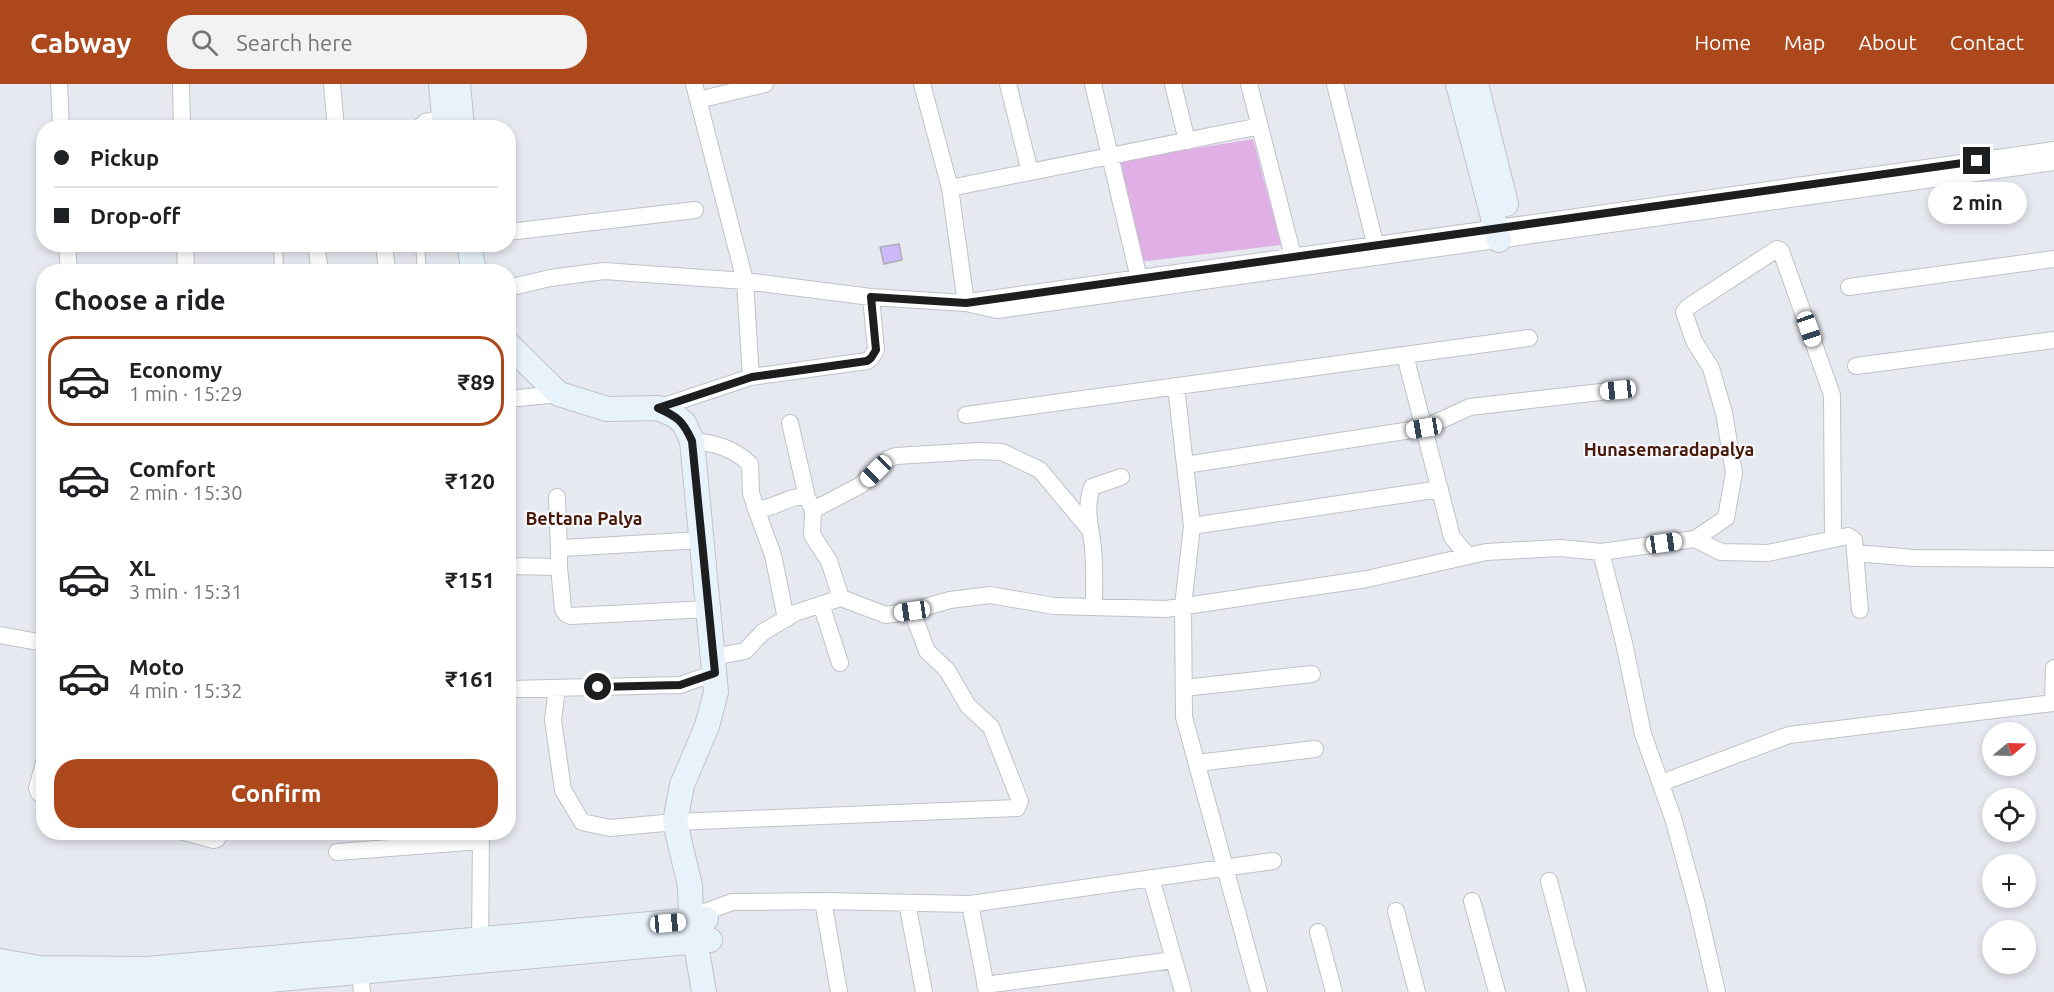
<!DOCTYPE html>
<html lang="en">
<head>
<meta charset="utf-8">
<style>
  :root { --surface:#fff; --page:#f2f2f2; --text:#202124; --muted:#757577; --line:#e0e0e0; --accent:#ad481c }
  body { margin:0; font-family:Ubuntu,sans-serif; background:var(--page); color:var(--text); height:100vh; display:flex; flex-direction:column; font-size:22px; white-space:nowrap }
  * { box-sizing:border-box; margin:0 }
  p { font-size:20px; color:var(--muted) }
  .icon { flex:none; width:33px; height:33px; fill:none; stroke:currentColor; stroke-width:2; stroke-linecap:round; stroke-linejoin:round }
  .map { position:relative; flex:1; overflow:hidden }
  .details { position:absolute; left:36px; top:180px; width:480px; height:576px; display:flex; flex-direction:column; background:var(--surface); border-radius:24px; box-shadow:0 3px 9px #0003 }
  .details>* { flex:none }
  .guide { position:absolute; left:36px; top:36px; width:480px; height:132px; border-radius:24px; box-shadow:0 3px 9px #0003; display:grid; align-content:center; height:132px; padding:0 18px; background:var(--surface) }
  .needle { width:39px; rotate:71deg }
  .buttons { position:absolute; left:1982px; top:638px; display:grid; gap:12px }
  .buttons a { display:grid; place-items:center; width:54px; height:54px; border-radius:50%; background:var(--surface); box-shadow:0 3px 9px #0003; font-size:30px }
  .end { position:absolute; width:27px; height:27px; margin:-14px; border:8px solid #1d1e20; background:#fff; box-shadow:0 0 0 3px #fff }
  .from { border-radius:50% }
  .bubble { position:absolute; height:42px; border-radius:21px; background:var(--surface); box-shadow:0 3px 9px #0003; font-size:20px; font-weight:700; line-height:42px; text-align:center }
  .car { position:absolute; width:18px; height:36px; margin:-18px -9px; border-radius:8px; box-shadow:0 0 4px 2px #0007; background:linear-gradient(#fff 24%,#345 0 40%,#fff 0 76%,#345 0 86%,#fff 0) }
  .guide b { display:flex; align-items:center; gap:21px; height:57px; font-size:22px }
  .guide b+b { border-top:2px solid var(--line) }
  .guide i { width:15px; height:15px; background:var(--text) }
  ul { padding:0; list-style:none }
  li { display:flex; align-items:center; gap:18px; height:90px; margin:0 12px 9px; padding:0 6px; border:3px solid transparent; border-radius:24px }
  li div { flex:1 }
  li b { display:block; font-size:22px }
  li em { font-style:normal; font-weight:700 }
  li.active { border-color:var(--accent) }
  li>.icon { width:54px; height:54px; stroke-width:1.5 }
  h2 { padding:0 18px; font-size:27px; line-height:72px }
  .primary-button { display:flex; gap:12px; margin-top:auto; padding:12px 18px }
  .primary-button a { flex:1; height:69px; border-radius:24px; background:var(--accent); color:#fff; font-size:24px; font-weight:700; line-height:69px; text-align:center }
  header { display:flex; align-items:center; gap:36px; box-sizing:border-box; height:84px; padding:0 30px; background:var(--accent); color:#fff }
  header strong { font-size:28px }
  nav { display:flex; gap:33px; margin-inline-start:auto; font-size:21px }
  .search { width:420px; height:54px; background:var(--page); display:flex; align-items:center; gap:15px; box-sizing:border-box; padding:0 21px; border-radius:24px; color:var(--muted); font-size:22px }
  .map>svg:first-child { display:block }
  .green { fill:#e0afe5 }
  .building { fill:#cdbafc; stroke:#acaab1; stroke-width:1.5 }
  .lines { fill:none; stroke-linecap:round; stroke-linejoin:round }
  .lane-casing { stroke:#bfc2c9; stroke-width:10 }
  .street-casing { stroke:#bfc2c9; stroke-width:18 }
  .secondary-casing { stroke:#bfc2c9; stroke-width:26 }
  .lane { stroke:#fff; stroke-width:8 }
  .street { stroke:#fff; stroke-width:16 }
  .secondary { stroke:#e8f2fb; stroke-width:24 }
  .route { stroke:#1d1e20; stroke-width:8 }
  .labels { text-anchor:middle; stroke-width:4.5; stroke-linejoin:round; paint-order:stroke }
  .neighbourhood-label { font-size:18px; font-weight:bold; fill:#4a1905; stroke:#f4f7fe }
</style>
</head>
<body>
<header>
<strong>Cabway</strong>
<div class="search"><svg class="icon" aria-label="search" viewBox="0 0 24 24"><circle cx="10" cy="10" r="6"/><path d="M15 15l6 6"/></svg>Search here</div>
<nav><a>Home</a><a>Map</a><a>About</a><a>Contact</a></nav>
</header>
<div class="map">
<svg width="2054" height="908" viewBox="0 0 2054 908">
  <rect width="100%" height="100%" fill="#e7e9f0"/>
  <path class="green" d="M1253,55L1281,161L1139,178L1117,77Z"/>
  <path class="building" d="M899,160L902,176L884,180L880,163Z"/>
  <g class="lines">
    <g class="lane-casing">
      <path id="lane" d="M413,44L424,34L441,31
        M278,160L279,188
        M420,160L422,188"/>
    </g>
    <g class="street-casing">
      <path id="street" d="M59,0L61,44
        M181,0L182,44
        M332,0L336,44
        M694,0L745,197L751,293
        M922,0L950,104L966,219
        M1008,0L1030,88
        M1093,0L1141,203
        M1173,0L1187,57
        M1249,0L1296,184
        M1335,0L1378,171
        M698,16L765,0
        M950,104L1260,42
        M508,148L695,126
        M67,160L69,188
        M185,160L186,188
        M316,160L320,188
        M384,160L387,188
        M1849,203L2054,175
        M508,204L550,194L604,187L745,197L871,213L966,219L997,226L2054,78
        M976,217L2054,66
        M1405,271L1452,453L1468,472
        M1856,282L2054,256
        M1176,303L1192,442L1183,522L1184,633L1259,908
        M508,315L559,310
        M658,324L751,293L867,277L871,274L876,266L871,213
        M966,331L1529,254
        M790,339L807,413
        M692,357C715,359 733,364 750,380L751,409L756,425C774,426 789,410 807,413L813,426L812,451L829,477L841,514
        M1185,381L1424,344L1470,323L1618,306
        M557,413L559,466
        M756,425L773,471L786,535
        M813,426L861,401L888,375L896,372L978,367L1002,368L1040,386L1090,446
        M1192,442L1440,405
        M1695,455L1721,468L1768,469L1848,452L1854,456L1860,526
        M1601,468L1624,559L1643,650L1673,734L1697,821L1717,908
        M1855,469L1914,474L2054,475
        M508,482L559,483V466L563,464L701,456
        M559,483L563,525L566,530L571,532L708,525
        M821,520L840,579
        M1094,523C1094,504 1095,484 1093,465C1091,440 1084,429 1092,403L1121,393
        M0,551L44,559
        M713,573L745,567L763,548L795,529L841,514L886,531L912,527L950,516L990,511L1054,522L1166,525L1367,495L1486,468L1560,464L1601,468L1695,455L1726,434L1734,389L1724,329L1711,284L1694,257L1684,228L1688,223L1777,165L1781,167L1832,311L1833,455
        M557,604L553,636L563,706L582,738L610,744L675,738L1017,724L1020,717L991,643L968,622L947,586L927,567L912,527
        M1184,604L1312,590
        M508,605L680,601L715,589
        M44,679L37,704L39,709L44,710
        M1197,679L1315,665
        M1661,699L1789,651L2053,619L2054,584
        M184,748L214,756L217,755L220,748
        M337,768L481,757
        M1151,794L1183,908
        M1549,797L1578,908
        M823,817L839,908
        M1472,817L1497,908
        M907,819L924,908
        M970,820L987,908
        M1396,827L1417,908
        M705,828L732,818L823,817L970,820L1273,777
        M1318,848L1334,908
        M480,864L481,748
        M360,888L362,908
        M985,901L1174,876"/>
    </g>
    <g class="secondary-casing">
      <path id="secondary" d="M441,0L445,44
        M458,0L462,44
        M1458,0L1499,156
        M1476,0L1506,120
        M469,160L474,188
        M508,260L559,310L607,325L658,324L674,331L684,339L692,357L716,608L707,642L682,701L675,738L690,802L691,832L704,908
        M0,877L40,884L147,885L706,835
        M0,899L38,905L148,907L710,856"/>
    </g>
    <use href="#lane" class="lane"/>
    <use href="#street" class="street"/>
    <use href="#secondary" class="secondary"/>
  </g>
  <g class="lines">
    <path class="route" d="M598,603L680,601L715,589L692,357C683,337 678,333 658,324L752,293L867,277L871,274L876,266L871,213L966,219L1977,77"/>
  </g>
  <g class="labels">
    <g class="neighbourhood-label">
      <text x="1669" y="372">Hunasemaradapalya</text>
      <text x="584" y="441">Bettana Palya</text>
    </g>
  </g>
</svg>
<div class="buttons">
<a><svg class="needle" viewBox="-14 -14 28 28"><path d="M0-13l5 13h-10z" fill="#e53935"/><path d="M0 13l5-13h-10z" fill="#757577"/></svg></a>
<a><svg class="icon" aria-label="locate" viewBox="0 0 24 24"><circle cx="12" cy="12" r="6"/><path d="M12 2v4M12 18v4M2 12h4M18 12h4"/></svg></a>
<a>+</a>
<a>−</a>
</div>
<i class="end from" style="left:598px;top:603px"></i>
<i class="end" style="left:1977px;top:77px"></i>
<div class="bubble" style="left:1928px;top:98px;width:99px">2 min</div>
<i class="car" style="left:1809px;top:245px;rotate:161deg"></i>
<i class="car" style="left:1618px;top:306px;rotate:264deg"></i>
<i class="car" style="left:1424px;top:344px;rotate:261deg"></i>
<i class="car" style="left:876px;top:387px;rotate:225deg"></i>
<i class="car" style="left:1664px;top:459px;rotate:82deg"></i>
<i class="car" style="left:912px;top:527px;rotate:262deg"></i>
<i class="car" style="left:668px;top:839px;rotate:85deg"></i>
<div class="guide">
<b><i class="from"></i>Pickup</b>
<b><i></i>Drop-off</b>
</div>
<section class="details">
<h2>Choose a ride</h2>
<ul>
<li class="active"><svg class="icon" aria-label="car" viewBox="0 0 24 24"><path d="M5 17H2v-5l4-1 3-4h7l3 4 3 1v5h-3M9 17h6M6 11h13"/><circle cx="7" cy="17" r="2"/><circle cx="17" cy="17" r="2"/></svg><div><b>Economy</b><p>1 min · 15:29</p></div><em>₹89</em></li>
<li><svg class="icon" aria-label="car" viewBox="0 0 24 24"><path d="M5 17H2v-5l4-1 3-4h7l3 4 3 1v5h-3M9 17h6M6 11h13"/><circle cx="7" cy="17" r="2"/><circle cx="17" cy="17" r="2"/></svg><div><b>Comfort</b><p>2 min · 15:30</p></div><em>₹120</em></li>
<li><svg class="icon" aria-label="car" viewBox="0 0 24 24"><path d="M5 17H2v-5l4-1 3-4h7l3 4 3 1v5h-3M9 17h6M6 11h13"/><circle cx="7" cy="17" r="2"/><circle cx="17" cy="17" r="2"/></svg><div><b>XL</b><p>3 min · 15:31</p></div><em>₹151</em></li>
<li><svg class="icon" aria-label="car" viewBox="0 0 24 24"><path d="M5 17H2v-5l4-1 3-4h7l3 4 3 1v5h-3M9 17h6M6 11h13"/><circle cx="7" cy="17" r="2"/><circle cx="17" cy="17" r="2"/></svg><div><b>Moto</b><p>4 min · 15:32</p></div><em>₹161</em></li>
</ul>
<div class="primary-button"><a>Confirm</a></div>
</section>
</div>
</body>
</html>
